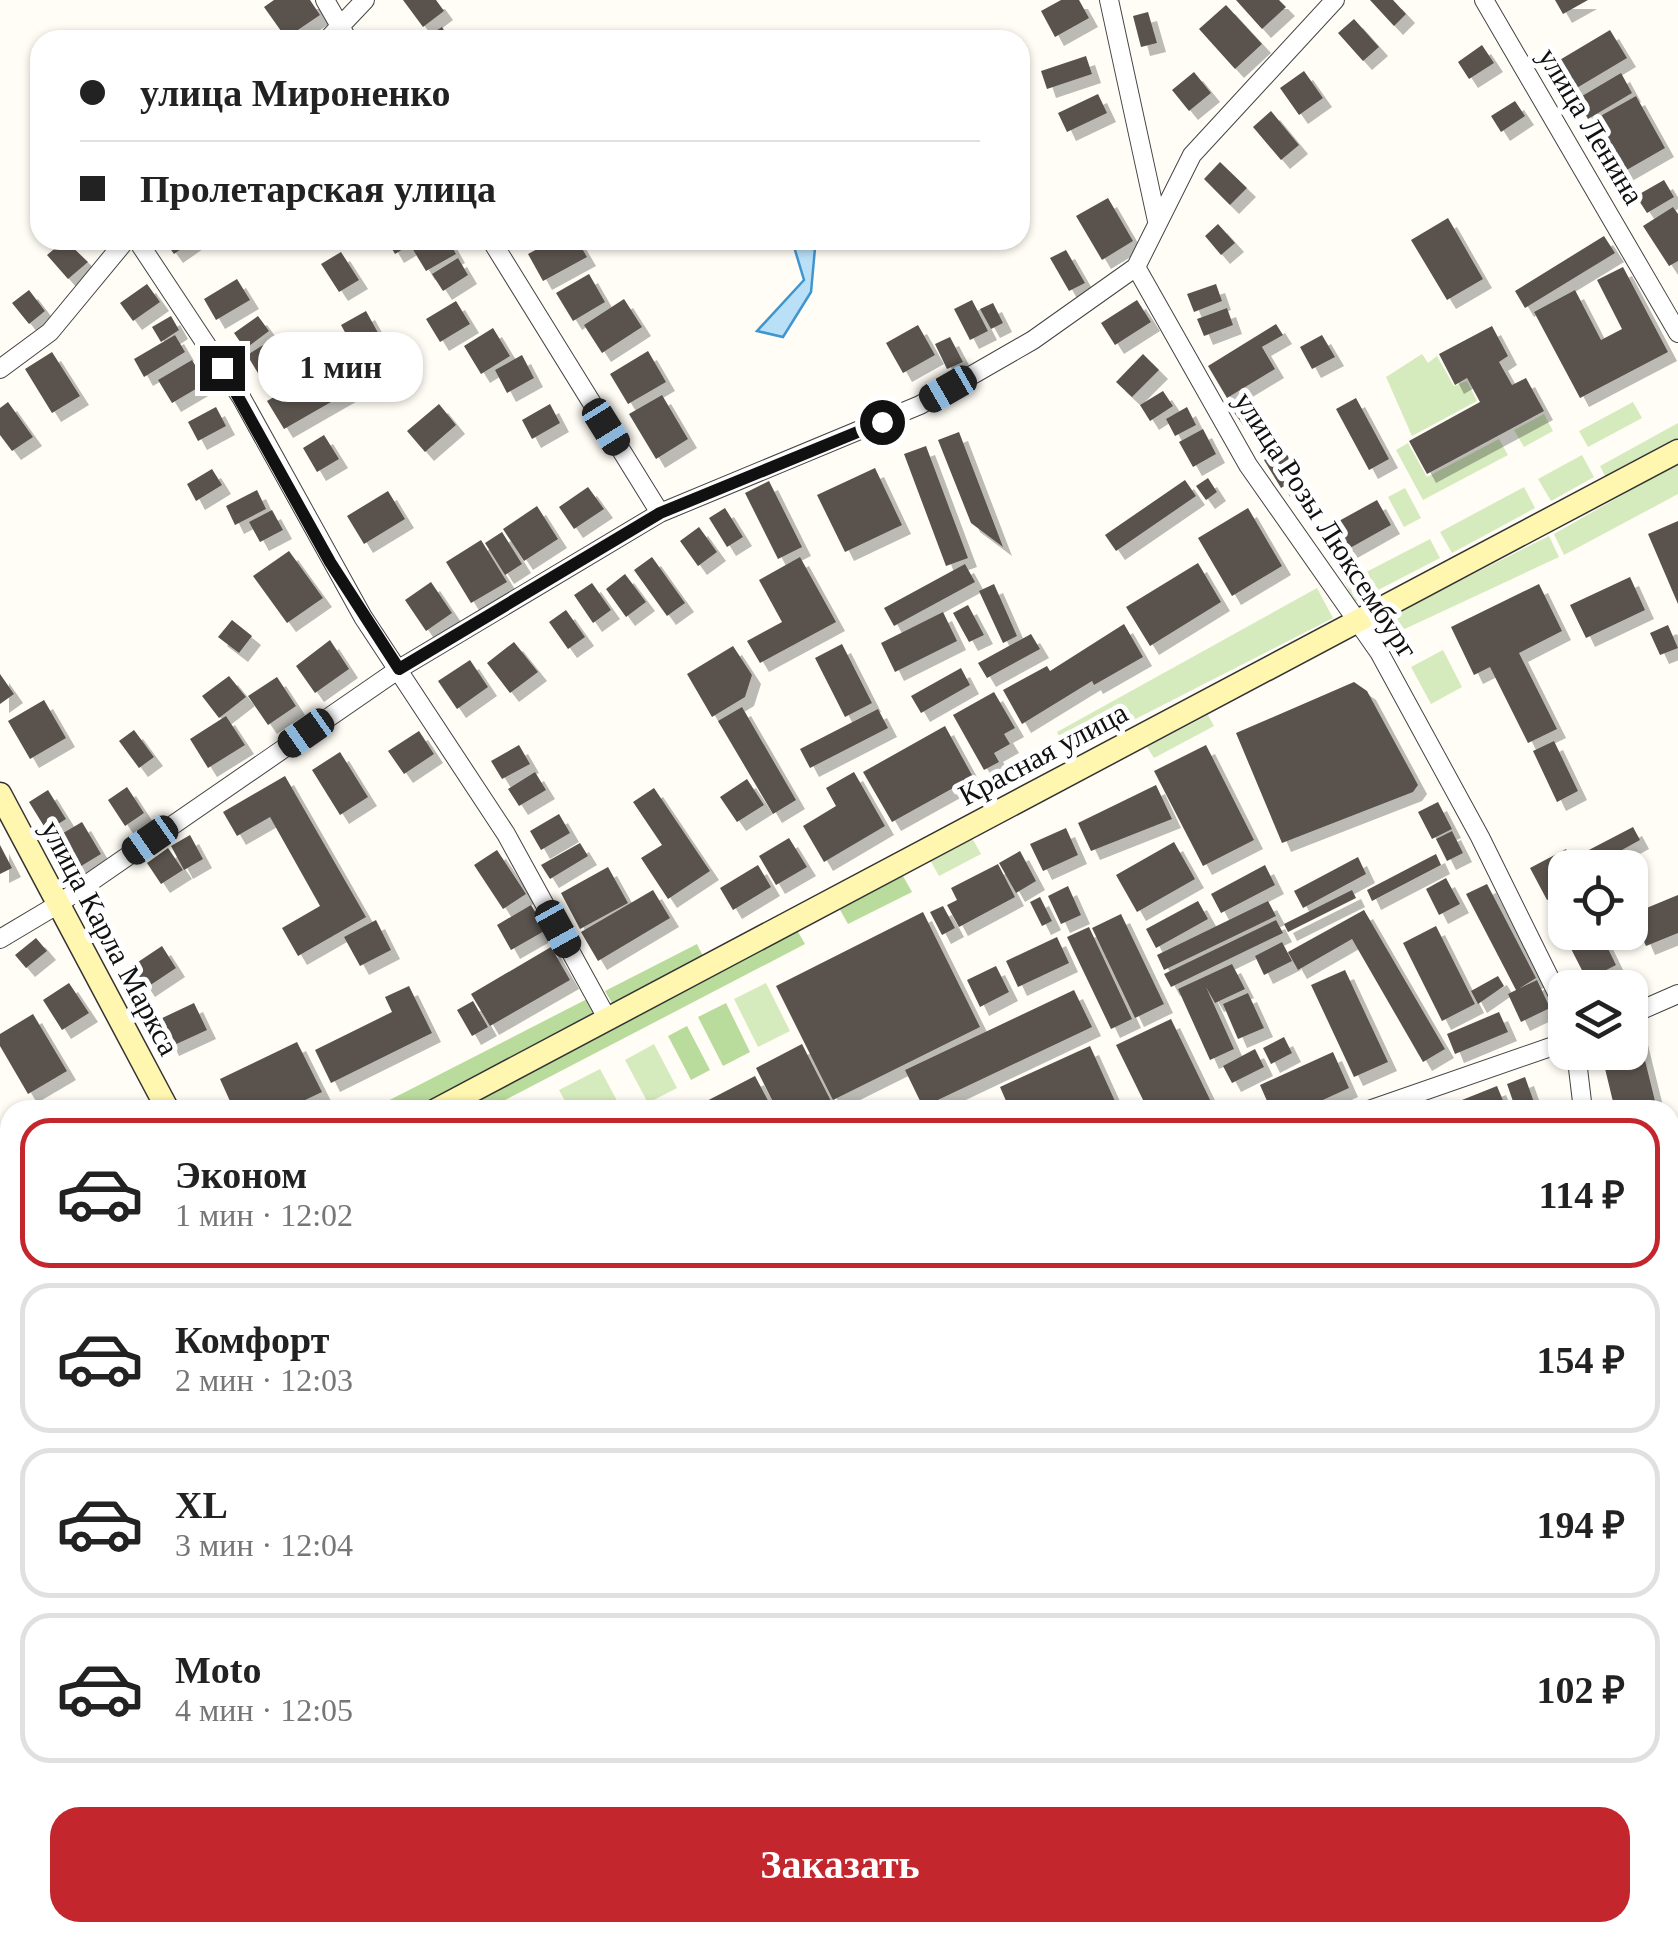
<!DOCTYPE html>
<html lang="ru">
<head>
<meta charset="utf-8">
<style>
  :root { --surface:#fff; --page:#f6f6f6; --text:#222; --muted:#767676; --line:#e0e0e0; --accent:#c4262e }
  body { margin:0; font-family:"Times New Roman",serif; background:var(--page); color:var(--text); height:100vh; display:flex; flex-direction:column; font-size:38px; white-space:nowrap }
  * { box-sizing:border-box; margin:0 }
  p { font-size:32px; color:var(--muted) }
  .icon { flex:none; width:55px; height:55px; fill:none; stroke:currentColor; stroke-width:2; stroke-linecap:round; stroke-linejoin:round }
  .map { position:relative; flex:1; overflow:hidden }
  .sheet { position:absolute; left:0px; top:1100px; width:1680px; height:842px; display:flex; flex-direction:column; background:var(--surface); border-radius:30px 30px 0 0; box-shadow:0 2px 8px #0004 }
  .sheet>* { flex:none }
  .guide { position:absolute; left:30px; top:30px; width:1000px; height:220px; border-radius:30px; box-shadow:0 2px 8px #0004; display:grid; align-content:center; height:220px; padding:0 50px; background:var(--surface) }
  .fabs { position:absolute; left:1548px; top:850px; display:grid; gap:20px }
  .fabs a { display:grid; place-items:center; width:100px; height:100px; border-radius:20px; background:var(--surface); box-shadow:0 2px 8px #0004; font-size:50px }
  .end { position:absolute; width:45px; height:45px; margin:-22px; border:12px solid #111; background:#fff; box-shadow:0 0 0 5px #fff }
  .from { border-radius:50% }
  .bubble { position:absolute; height:70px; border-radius:30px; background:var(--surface); box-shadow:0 2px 8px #0004; font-size:32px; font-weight:600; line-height:70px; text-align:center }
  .car { position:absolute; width:30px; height:60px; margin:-30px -15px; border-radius:12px; box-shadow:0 0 8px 2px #0007; background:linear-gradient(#222 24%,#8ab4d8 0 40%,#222 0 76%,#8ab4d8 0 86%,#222 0) }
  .guide b { display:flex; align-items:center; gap:35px; height:95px; font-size:38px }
  .guide b+b { border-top:2px solid var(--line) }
  .guide i { width:25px; height:25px; background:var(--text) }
  ul { padding:18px 0 0; list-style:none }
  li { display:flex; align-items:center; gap:30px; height:150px; margin:0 20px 15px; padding:0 30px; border:5px solid var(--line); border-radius:30px }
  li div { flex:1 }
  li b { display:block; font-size:38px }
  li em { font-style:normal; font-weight:600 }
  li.selected { border-color:var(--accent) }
  li>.icon { width:90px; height:90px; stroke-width:1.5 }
  .button { display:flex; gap:20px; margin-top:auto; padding:20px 50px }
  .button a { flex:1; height:115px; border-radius:30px; background:var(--accent); color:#fff; font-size:40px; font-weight:600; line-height:115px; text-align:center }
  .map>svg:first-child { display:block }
  .green { fill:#d5ebbd }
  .forest { fill:#b9dc9c }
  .water { fill:#b9e0f7; stroke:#3f96cf; stroke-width:2.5 }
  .building { fill:#5a524d; filter:url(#shadow) }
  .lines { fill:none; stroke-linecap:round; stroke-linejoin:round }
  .street-casing { stroke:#444; stroke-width:20 }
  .secondary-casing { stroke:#333; stroke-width:25 }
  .street { stroke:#fff; stroke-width:18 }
  .secondary { stroke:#fff6b0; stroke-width:22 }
  .route { stroke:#111; stroke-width:12 }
  .labels { text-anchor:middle; stroke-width:10; stroke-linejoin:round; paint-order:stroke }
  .street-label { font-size:30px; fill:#111; stroke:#fff }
</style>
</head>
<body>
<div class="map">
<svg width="1678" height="1941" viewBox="0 0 1678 1941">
  <defs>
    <filter id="shadow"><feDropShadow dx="9" dy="9" stdDeviation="0" flood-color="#0004"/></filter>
  </defs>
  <rect width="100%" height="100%" fill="#fffdf5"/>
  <path class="green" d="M1422,354L1428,363L1437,356L1454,386L1467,381L1477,401L1412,436L1386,377Z
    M1633,402L1642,418L1588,447L1579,431Z
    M1544,414L1553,431L1524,447L1514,430Z
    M1678,423V438L1606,478L1600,466Z
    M1499,439L1508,455L1423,500L1396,450L1408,443L1427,477Z
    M1582,455L1594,477L1551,501L1538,479Z
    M1678,463V494L1564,555L1554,534Z
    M1524,487L1535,508L1452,553L1440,532Z
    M1405,488L1421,518L1404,527L1388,497Z
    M1549,536L1559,557L1381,640L1372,625Z
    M1430,539L1440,558L1355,602L1345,583Z
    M1317,588L1333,618L1067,754L1057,732Z
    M1443,650L1462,687L1431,704L1411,667Z
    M1208,715L1214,726L1154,758L1147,747Z
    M972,838L981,854L939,876L930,860Z
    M766,983L790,1031L758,1047L734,999Z
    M654,1044L677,1088L648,1103L625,1060Z
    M600,1069L622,1110H570L559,1090Z
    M0,1590L10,1608V1773L0,1779Z"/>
  <path class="forest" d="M903,876L912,892L848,924L839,908Z
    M797,930L805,944L486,1110H456Z
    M697,944L703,956L612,1003L605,991Z
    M589,998L598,1015L412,1110H370Z
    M726,1003L750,1052L723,1066L698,1017Z
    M687,1026L710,1070L691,1080L668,1036Z"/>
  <path class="water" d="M792,240H809L815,248L811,292L783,337L757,331L804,280Z"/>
  <path class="building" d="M274,0H310L320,15L286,38L264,7Z
    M403,0H436L444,11L423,27Z
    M1061,0H1079L1089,18L1055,37L1041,11Z
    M1236,0H1279L1286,7L1262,29Z
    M1370,0H1393L1406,14L1394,26Z
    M1555,0H1588L1563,14Z
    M1226,5L1262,44L1235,69L1199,29Z
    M1148,12L1157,43L1141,47L1133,16Z
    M1354,19L1379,47L1363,61L1338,33Z
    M442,27L450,40H421Z
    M1610,30L1627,58L1575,89L1558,61Z
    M1482,45L1494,63L1469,79L1458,62Z
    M1086,56L1092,74L1047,89L1041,71Z
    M1304,71L1323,98L1299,115L1280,88Z
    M1194,72L1211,93L1189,111L1172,90Z
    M1621,73L1632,93L1588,119L1577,99Z
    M1098,94L1107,113L1067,132L1058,113Z
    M1636,96L1665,148L1618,175L1588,123Z
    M1515,101L1525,116L1501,132L1491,116Z
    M1271,111L1299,145L1281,160L1253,127Z
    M1220,162L1247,188L1230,205L1204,179Z
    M1664,180L1674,197L1647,213L1636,196Z
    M1108,198L1133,241L1102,260L1076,216Z
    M1673,207L1678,214V261L1669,266L1643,226Z
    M1448,218L1483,279L1447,300L1411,240Z
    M1218,224L1235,243L1221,255L1205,236Z
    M1604,236L1615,253L1525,308L1515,291Z
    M65,240L88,262L68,279L47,255Z
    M164,240H194L174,254Z
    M387,240H418L395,254Z
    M426,240H448L456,254L426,271L412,248Z
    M554,240H577L587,257L543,281L528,254Z
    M1066,250L1085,283L1069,291L1050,258Z
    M341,252L359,280L339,292L321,264Z
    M458,258L468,275L443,291L432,274Z
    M1623,267L1668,352L1580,398L1534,312L1575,290L1601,340L1622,329L1597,280Z
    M589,274L605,302L573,321L556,293Z
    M237,279L250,300L216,320L204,299Z
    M147,284L160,302L133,321L120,303Z
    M1216,284L1222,301L1194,312L1187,294Z
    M29,290L45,311L29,324L12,303Z
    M624,299L642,327L602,353L584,325Z
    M972,300L988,331L970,340L954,309Z
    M1137,300L1151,322L1115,345L1101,323Z
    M456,301L470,324L440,342L426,319Z
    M993,303L1003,323L991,329L980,309Z
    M1227,308L1233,325L1204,336L1197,319Z
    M366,311L382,340L357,354L341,325Z
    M171,316L179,330L161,342L152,327Z
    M258,316L269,331L245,349L234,333Z
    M1276,324L1283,335L1262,347L1275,369L1227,398L1208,366Z
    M918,325L935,355L903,373L886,343Z
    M1492,326L1508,356L1499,362L1512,385L1526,378L1544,411L1427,474L1409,441L1480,402L1467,378L1455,385L1439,354Z
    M493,328L510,356L481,374L464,346Z
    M281,334L298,362L264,383L247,355Z
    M175,335L185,352L144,377L134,359Z
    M1322,335L1335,357L1312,369L1300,347Z
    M950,337L963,362L947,369L935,344Z
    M648,351L666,382L628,404L610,374Z
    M52,352L80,396L52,413L25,369Z
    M1143,354L1159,370L1132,397L1116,382Z
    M522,355L534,378L507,393L495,370Z
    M342,357L359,386L284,429L267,401Z
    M192,360L206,383L172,403L158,380Z
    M1163,391L1173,406L1150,421L1140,405Z
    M662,395L688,439L656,459L629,414Z
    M1356,398L1389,459L1369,470L1336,409Z
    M1251,400L1260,414L1243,425L1233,411Z
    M8,402L33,437L12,451L0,435V408Z
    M439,404L456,425L425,452L407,431Z
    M550,404L560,423L532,439L522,420Z
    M216,407L226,426L198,441L188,422Z
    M1187,407L1196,425L1175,436L1166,419Z
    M1203,429L1216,454L1193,467L1179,442Z
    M959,432L1003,547L971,523L938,440Z
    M324,435L339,459L317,472L303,448Z
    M926,446L968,558L946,566L904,454Z
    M1283,448L1300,476L1281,488L1264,460Z
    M875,468L902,525L845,552L817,495Z
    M212,469L222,485L196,501L187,484Z
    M1208,478L1217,492L1206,500L1196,486Z
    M1185,480L1196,496L1116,551L1105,535Z
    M769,481L802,547L778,559L745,493Z
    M588,487L604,509L574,529L559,507Z
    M257,490L266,509L235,525L226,506Z
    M388,491L405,519L364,544L347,516Z
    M1377,500L1391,525L1343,552L1328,527Z
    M537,506L558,539L524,561L503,529Z
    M725,508L743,537L727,547L709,518Z
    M1248,508L1282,566L1232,596L1198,538Z
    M272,510L283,530L260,542L249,522Z
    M1678,521V604L1648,534Z
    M699,527L717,552L698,566L680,541Z
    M502,532L522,564L505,575L485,543Z
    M481,540L507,582L471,603L446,562Z
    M289,551L323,598L287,623L253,576Z
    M652,557L685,603L667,616L634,570Z
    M800,557L836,622L760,663L747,641L782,622L759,580Z
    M1198,563L1221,602L1150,646L1126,607Z
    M965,564L975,582L894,626L884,608Z
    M625,574L646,602L626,617L606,589Z
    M1630,577L1645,610L1586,638L1570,605Z
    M431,582L452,613L426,631L405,600Z
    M592,583L611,610L593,623L574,595Z
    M994,584L1017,636L1003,643L979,591Z
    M1539,584L1562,631L1519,653L1557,729L1528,743L1490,667L1474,675L1451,627Z
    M968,605L984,635L969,642L953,613Z
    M566,610L585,637L568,649L549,622Z
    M943,612L957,641L895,672L881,643Z
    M232,620L252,636L239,653L218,637Z
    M1124,624L1143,657L1094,685L1092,681L1022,724L1003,690L1047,666L1050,671Z
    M1668,625L1678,648L1660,655L1650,633Z
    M1031,634L1040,649L987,678L978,663Z
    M330,640L349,669L315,693L296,666Z
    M514,642L538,672L510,693L487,663Z
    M842,644L872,703L845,717L815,658Z
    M733,646L752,675L745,697L712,717L687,674Z
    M470,660L488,687L457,709L438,681Z
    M961,668L970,685L921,713L911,696Z
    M0,674L14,694L0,704Z
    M229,676L246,697L219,718L202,696Z
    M277,677L296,706L268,725L248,696Z
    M1354,682L1367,691L1418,785L1413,792L1282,843L1236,733Z
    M994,692L1015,728L1004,734L1010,744L994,753L999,762L984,770L953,715Z
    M44,700L66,738L30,759L8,721Z
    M742,707L796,800L773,814L718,721Z
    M878,709L888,728L810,768L800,749Z
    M226,716L245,745L208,768L190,739Z
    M945,726L973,777L892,822L863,772Z
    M134,730L154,757L139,768L119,741Z
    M419,731L434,754L404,774L388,751Z
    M1554,741L1578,791L1557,802L1533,751Z
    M519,745L530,764L502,779L491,761Z
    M1206,745L1254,840L1203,866L1154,771Z
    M340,752L368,797L340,815L312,770Z
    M535,772L546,790L519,806L508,789Z
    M854,772L885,826L824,862L803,826L836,806L826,788Z
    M285,776L366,917L298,956L282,928L320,906L270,817L237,836L223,812Z
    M747,779L764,805L737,822L720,797Z
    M1156,785L1172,819L1091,851L1078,823Z
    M127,787L144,813L125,826L108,800Z
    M654,788L710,871L668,899L641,858L662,845L633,802Z
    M48,790L66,819L47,831L29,802Z
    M1438,802L1452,829L1432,839L1418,812Z
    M559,814L570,833L541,850L530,831Z
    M82,822L101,854L73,871L53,839Z
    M1633,827L1640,840L1593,866L1585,852Z
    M1066,828L1078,855L1043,871L1030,844Z
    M1452,831L1463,853L1447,861L1436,839Z
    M190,835L203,859L184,870L171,846Z
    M789,838L807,867L776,885L759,856Z
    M1174,842L1195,879L1137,912L1116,875Z
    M580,843L588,856L550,879L541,865Z
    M0,845L12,868L0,874Z
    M168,848L183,870L161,884L147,863Z
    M1566,849L1576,868H1565V891L1547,900L1530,868Z
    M497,850L526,894L503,909L474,865Z
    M1020,851L1036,881L1016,893L999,863Z
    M1436,854L1441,865L1372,901L1367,890Z
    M1358,857L1366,874L1303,908L1294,891Z
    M998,864L1015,897L959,927L947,905L957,900L951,888Z
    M758,865L771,887L733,910L720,888Z
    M1265,865L1275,885L1221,913L1211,894Z
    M608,867L628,903L580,929L561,893Z
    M1446,878L1460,904L1439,915L1426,889Z
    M1487,884L1536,978L1520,988L1537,980L1550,1008L1521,1022L1508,994L1516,990L1466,894Z
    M1068,886L1081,915L1061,924L1048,896Z
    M653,890L670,918L598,961L581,932Z
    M1352,890L1356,898L1288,932L1284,924Z
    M1678,895V933L1646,946L1632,914Z
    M1040,897L1052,921L1042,926L1030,902Z
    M1198,901L1208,919L1156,948L1146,929Z
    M1268,901L1276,916L1164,970L1157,955Z
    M531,905L546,930L511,950L497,925Z
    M943,906L955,928L942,935L930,912Z
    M1364,910L1445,1049L1423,1062L1352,939L1298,970L1288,952Z
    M923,912L980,1027L833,1100L776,986Z
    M1121,914L1164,1004L1135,1018L1092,928Z
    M376,920L391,950L360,966L344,937Z
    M1276,920L1283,933L1171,987L1164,974Z
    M1436,926L1475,1004L1442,1021L1403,943Z
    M1089,927L1132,1019L1111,1029L1067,937Z
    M1579,932H1600L1616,965L1587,980L1566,939Z
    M1057,937L1069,963L1018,987L1006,961Z
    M36,938L47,951L26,968L15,955Z
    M1282,942L1292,961L1264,975L1255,956Z
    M162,946L176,968L146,988L132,966Z
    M551,947L570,980L490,1026L471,994Z
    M1232,964L1245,989L1215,1003L1206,987L1234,1049L1210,1060L1178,989Z
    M996,966L1009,992L980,1007L967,980Z
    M1345,970L1388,1062L1354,1077L1311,985Z
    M1498,976L1504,986L1478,1004L1471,991Z
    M69,983L89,1013L62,1030L43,1000Z
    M409,986L432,1033L331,1083L315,1050L392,1012L385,997Z
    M1074,990L1092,1027L923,1107L905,1070Z
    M1248,993L1264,1028L1238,1039L1223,1004Z
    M473,1001L488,1027L472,1036L457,1010Z
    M194,1003L207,1030L170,1047L158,1020Z
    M1499,1012L1508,1032L1455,1054L1447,1034Z
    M33,1014L67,1071L28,1094L0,1046V1034Z
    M1171,1019L1215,1110H1148L1116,1045Z
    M1639,1036L1655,1101L1615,1110L1601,1052H1630V1038Z
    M1284,1037L1292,1053L1271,1064L1263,1048Z
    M297,1042L322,1092L284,1110H234L220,1079Z
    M802,1044L831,1101L814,1110H777L756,1068Z
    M1090,1046L1119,1110H1010L1000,1087Z
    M1255,1049L1264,1067L1232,1083L1223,1066Z
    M1333,1052L1349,1088L1301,1110H1271L1260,1085Z
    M755,1076L773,1110H702L699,1105Z
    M1525,1077L1535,1105L1516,1110L1507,1084Z
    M1497,1086L1507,1110H1460L1457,1102Z
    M1675,1125L1678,1155L1670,1156V1126Z
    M1678,1194V1220L1670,1222V1196Z
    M10,1208V1254L0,1261V1214Z
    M1678,1293V1326L1673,1328L1670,1297Z
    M7,1415L10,1420V1487L0,1470V1419Z
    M10,1492V1521L0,1499Z
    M1678,1638V1664L1670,1667V1642Z
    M1678,1688V1718L1673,1721L1670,1692Z
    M6,1839L10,1846V1894L0,1877V1843Z
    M1678,1859V1884L1670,1889V1864Z
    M573,1932H605L590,1941H559Z
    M755,1932H797L801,1941H760Z
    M1239,1932H1279L1271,1938L1267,1933L1255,1941H1246Z"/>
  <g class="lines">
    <g class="street-casing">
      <path id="street" d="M325,0L348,40
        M1109,0L1157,221
        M1484,0L1678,333
        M327,40L365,0
        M137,240L241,397L363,617L506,834L607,1018
        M491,240L660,513
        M1136,267L1248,465L1379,652L1480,837L1565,1009
        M0,369L50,332L126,240
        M0,939L57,905L399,669L660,513L920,405L1033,340L1136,267L1192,155L1335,0
        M1630,1015L1678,994
        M1576,1052L1583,1110
        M1369,1110L1565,1042
        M1670,1259L1678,1257
        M0,1563L10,1580
        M1670,1761L1678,1776
        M0,1801L10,1795
        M1148,1932L1154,1941"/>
    </g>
    <g class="secondary-casing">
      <path id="secondary" d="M0,794L168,1110
        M436,1110L1678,451
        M0,1361L10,1355
        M638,1932L643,1941"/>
    </g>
    <use href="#street" class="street"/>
    <use href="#secondary" class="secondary"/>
  </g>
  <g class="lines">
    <path class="route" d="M222,368L330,562L399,669L660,513L882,422"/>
  </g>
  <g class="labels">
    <g class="street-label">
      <text transform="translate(1591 126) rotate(59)" y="10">улица Ленина</text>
      <text transform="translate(1326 525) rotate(57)" y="10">улица Розы Люксембург</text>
      <text transform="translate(1043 754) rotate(-28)" y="10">Красная улица</text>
      <text transform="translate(110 938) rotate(62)" y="10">улица Карла Маркса</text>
    </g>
  </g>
</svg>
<div class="fabs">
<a><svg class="icon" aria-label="locate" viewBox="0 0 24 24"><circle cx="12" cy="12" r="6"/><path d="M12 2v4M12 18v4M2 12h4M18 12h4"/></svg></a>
<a><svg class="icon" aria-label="layers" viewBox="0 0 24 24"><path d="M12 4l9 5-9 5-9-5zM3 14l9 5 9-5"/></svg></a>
</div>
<i class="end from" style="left:882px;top:422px"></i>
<i class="end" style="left:222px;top:368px"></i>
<div class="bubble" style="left:258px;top:332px;width:165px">1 мин</div>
<i class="car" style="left:948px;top:389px;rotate:240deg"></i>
<i class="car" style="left:606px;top:427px;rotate:148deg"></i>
<i class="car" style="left:306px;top:733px;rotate:235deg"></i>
<i class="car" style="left:150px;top:840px;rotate:235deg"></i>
<i class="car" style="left:558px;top:929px;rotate:151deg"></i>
<div class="guide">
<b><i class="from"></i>улица Мироненко</b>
<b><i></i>Пролетарская улица</b>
</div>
<section class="sheet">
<ul>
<li class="selected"><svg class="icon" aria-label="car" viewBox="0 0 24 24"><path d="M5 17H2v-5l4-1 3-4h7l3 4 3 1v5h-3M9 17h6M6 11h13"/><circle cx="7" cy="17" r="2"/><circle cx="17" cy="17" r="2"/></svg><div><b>Эконом</b><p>1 мин · 12:02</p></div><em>114 ₽</em></li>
<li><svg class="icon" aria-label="car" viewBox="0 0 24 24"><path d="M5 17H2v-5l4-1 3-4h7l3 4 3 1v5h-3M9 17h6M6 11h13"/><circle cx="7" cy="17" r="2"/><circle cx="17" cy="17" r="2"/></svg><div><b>Комфорт</b><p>2 мин · 12:03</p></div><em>154 ₽</em></li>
<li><svg class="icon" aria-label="car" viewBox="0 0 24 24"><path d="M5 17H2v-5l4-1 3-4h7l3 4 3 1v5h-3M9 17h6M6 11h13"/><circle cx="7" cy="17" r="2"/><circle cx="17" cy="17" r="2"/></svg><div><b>XL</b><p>3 мин · 12:04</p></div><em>194 ₽</em></li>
<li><svg class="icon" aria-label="car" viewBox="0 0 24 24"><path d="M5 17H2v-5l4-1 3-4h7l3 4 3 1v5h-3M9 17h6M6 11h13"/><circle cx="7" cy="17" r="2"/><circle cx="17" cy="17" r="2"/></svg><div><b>Moto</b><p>4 мин · 12:05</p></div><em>102 ₽</em></li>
</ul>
<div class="button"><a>Заказать</a></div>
</section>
</div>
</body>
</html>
